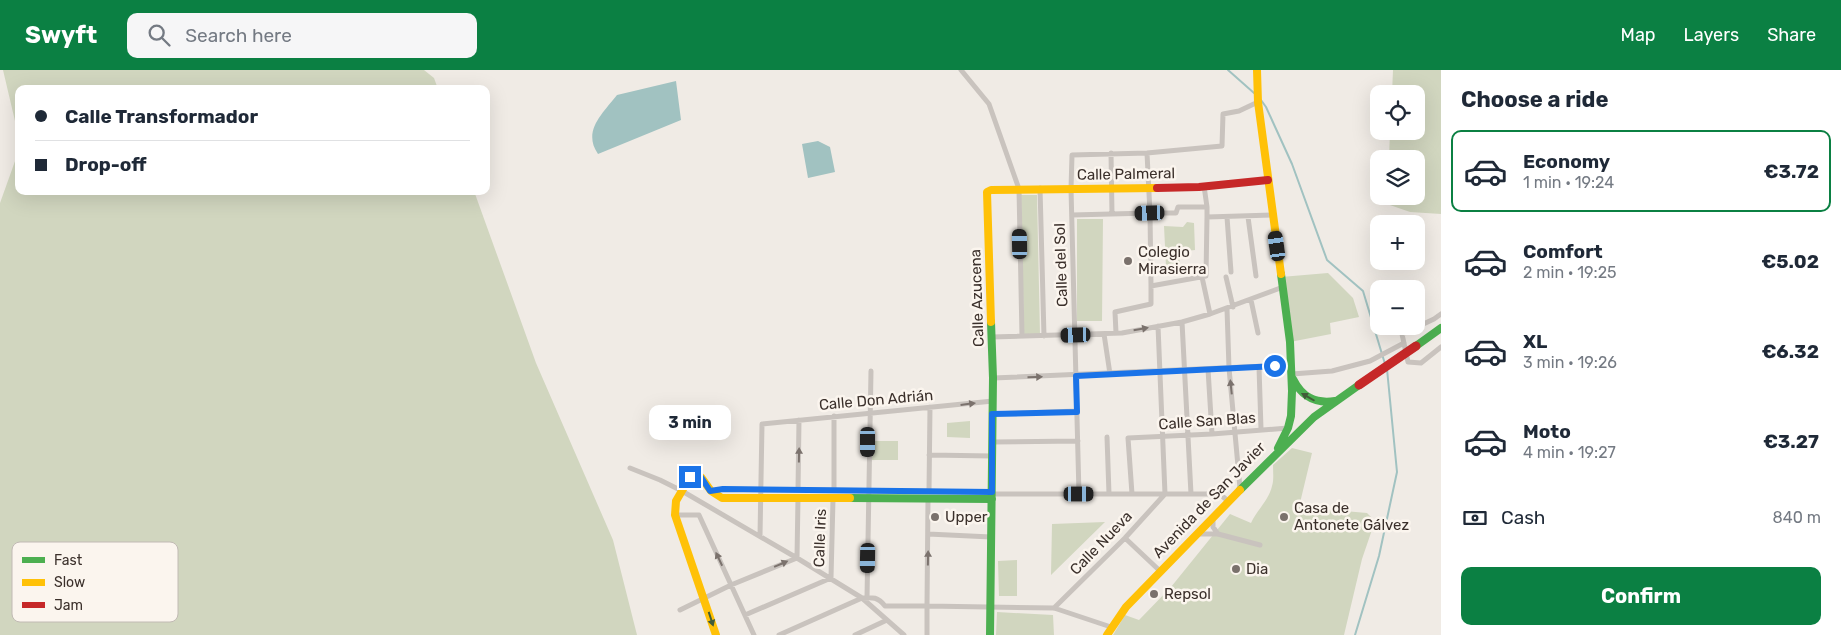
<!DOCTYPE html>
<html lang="en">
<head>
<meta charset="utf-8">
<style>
  :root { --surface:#fff; --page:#f6f6f7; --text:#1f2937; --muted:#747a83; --line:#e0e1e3; --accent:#0b8043 }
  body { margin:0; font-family:Rubik,sans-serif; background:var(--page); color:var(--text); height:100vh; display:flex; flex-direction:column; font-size:19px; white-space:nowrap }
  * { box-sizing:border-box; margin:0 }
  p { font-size:16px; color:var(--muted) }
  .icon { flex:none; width:28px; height:28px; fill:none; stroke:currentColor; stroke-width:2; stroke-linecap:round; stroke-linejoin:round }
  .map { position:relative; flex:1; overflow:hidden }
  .drawer { display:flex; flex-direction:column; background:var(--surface); width:400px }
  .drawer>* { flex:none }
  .guide { position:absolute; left:15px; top:15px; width:475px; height:110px; border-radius:10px; box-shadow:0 5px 20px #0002; display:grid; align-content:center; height:110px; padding:0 20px; background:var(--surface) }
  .buttons { position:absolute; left:1370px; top:15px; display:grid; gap:10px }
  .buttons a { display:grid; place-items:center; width:55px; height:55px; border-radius:10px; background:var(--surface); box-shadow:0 5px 20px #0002; font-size:25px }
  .end { position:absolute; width:22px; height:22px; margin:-11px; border:6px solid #1a73e8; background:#fff; box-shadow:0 0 0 2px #fff }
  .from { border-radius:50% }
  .bubble { position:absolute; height:35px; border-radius:10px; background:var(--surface); box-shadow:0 5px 20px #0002; font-size:16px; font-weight:700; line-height:35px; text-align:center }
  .car { position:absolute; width:15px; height:30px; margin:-15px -8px; border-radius:6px; box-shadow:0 0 4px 1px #0007; background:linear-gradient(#222 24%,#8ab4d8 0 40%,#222 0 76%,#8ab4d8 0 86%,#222 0) }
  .guide b { display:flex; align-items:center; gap:18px; height:48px; font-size:19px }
  .guide b+b { border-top:1px solid var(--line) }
  .guide i { width:12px; height:12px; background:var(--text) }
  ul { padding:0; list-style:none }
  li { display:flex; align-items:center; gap:15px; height:82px; margin:0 10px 8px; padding:0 10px; border:2px solid transparent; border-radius:10px }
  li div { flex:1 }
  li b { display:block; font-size:19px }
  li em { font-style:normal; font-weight:700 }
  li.active { border-color:var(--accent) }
  li>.icon { width:45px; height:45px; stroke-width:1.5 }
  h2 { padding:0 20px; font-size:22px; line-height:60px }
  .pay { display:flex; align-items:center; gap:12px; height:55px; padding:0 20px; font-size:19px }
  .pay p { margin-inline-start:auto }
  .button { display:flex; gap:10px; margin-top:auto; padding:10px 20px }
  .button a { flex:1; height:58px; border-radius:10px; background:var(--accent); color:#fff; font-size:20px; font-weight:700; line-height:58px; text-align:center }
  header { display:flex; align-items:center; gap:30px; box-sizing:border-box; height:70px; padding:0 25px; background:var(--accent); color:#fff }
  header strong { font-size:24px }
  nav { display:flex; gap:28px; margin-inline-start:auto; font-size:18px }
  .search { width:350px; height:45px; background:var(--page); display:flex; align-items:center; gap:12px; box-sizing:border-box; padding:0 18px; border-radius:10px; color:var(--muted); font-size:19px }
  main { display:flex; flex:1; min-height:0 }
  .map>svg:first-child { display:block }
  .green { fill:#d1d6bf }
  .water { fill:#a1c2c1 }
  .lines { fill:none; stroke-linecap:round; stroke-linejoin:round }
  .stream { stroke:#a1c2c1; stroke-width:2 }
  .street { stroke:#c9c3be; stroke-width:5 }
  .fast { stroke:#4caf50; stroke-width:8 }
  .slow { stroke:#ffc107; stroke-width:8 }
  .jam { stroke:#c62828; stroke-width:8 }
  .jam-bridge { stroke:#c62828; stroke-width:9 }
  .oneway { fill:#7b726d }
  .oneway2 { fill:#415c38 }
  .route { stroke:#1a73e8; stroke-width:6 }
  .poi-dot { fill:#7a716c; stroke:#fbf5ee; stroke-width:2 }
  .labels { text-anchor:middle; stroke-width:5; stroke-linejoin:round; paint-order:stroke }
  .street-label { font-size:15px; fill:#3b302b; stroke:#fbf5ee }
  .poi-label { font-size:15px; fill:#3b302b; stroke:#fbf5ee; text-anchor:start }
  .key { fill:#fbf5ee; stroke:#c1bab4; stroke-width:1 }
  .key-label { font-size:14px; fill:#3b302b }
</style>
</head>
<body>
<header>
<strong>Swyft</strong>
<div class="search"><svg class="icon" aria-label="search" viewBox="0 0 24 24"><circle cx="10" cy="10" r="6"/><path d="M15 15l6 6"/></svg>Search here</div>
<nav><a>Map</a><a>Layers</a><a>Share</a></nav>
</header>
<main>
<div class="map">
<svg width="1441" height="565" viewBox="0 0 1441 565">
  <rect width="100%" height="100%" fill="#f0ebe5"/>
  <path class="green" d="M3,0H424L434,8L438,19H19V68Z
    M1393,0H1441V144L1410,142L1387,134V126H1416V89H1389L1390,61H1416V24H1392Z
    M19,80V121H474L536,293L613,470L637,565H0V133Z
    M1021,125H1037L1040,265H1024Z
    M1077,149H1103L1102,251H1077Z
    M1187,152L1194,153L1195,180L1178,182L1180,193L1166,196L1164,156L1183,157Z
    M1328,203L1353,228L1359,247L1330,253L1331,264L1290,272L1281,207Z
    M970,351V368L947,367V353Z
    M872,371H898V390H871Z
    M1292,378L1312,383L1299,437L1367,443L1375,451L1362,489L1344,565H1113L1125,545L1139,550L1171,517L1230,444L1251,453C1257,440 1269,430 1272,416C1274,410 1273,402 1273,395Z
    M1105,452L1051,505L1052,454Z
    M1017,490V526H999L998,491Z
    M997,542L1053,545L1054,565H996Z"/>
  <path class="water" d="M676,11L681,50L598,84C582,61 603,43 617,25Z
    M818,71L830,77L835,102L808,108L802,74Z"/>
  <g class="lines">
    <path class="stream" d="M1228,0L1254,23
      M1261,30L1266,37L1292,94L1327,190L1363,221L1385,294
      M1355,565L1379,486L1397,402L1387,299"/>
    <path class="street" d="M961,0L989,34L1019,119L1022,266
      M1111,83L1112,144
      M1147,83L1150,143H1176L1178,137H1207V147L1273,145
      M1204,116L1207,137
      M1040,118L1044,266
      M1072,145L1150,143L1151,216
      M1227,147L1231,202
      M1248,147L1256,206
      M1202,207L1210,244
      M1226,207L1233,237
      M1251,230L1258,263
      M1227,239L1229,298L1240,418
      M1441,244L1434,249L1402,264L1408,292L1421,293L1441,277
      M1182,252L1191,424
      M1116,263L1115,242L1151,234V216L1206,206L1207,147
      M1104,264L1110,304
      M992,267L1122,263L1182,252L1210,244L1283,217
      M1259,297L1261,359
      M1208,299L1212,364
      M1292,304L1332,301L1370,291L1404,273
      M993,308L1291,295
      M992,344L1077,341
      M1107,367L1109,424
      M992,372L1078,371
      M929,385L992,386
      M630,398L660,410L682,421L797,488L862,528L904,565
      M798,420L799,350
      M834,420V346
      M712,421L723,419L992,422
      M929,421L930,337
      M992,424H1215L1221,425L1228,431
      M1079,424L1071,119L1072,85L1147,83L1222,76L1223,44L1239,41L1258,32
      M1132,424L1128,368L1212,364L1288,358
      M928,429L927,536L1054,538L1111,557
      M675,445H699L754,565
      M1213,449V457L1218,464
      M928,464L991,467
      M1200,464H1218L1260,475
      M760,466L762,354L993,331
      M1125,468L1160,501
      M867,528L871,301
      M1054,538L1125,468L1165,424L1158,256
      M680,540L731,515L797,488L798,428
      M745,545L831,508L833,429
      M779,565L862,528C873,527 878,527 885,536H927V565
      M855,565L887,550"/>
    <path class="fast" d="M1416,276L1441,258
      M1293,309C1302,327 1315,334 1335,331
      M1278,378L1288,358L1291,346L1292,321L1290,272L1281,204
      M1240,420L1314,347L1359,315
      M850,428L992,429
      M990,565L993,308L991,252"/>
    <path class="slow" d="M1257,0L1258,32L1281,204
      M991,252L987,122L991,120L1157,118
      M716,565L675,445L676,431L690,407H701L711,421L722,428H850
      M1107,565L1126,537L1240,420"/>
    <path class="jam" d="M1157,118L1199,117L1268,110"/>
    <path class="jam-bridge" d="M1359,315L1416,276"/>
  </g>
  <defs><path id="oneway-solid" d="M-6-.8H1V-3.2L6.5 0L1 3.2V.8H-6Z" transform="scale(1.25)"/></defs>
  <g class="oneway">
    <use href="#oneway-solid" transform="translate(1141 259) rotate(-10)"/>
    <use href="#oneway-solid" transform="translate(1035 307) rotate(-2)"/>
    <use href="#oneway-solid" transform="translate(1231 317) rotate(-96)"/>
    <use href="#oneway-solid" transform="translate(968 334) rotate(-7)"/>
    <use href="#oneway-solid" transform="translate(799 385) rotate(-89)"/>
    <use href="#oneway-solid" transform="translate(928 488) rotate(-89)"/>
    <use href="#oneway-solid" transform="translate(719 489) rotate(-115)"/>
    <use href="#oneway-solid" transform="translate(781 494) rotate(-23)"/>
  </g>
  <g class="oneway2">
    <use href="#oneway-solid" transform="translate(1308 327) rotate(-150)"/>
    <use href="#oneway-solid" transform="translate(711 549) rotate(72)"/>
  </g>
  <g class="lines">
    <path class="route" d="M690,407H701L710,421L723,419L992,422V344L1077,342L1076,306L1275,296"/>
  </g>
  <g class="poi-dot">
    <circle cx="1128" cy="191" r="5"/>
    <circle cx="935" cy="447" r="5"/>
    <circle cx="1284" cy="447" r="5"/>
    <circle cx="1236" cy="499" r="5"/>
    <circle cx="1154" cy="524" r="5"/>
  </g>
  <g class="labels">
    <g class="street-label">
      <text transform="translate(1126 104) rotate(-1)" y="5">Calle Palmeral</text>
      <text transform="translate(1061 195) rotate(-92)" y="5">Calle del Sol</text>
      <text transform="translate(977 228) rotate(-92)" y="5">Calle Azucena</text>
      <text transform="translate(876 330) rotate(-5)" y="5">Calle Don Adrián</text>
      <text transform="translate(1207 351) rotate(-4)" y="5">Calle San Blas</text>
      <text transform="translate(1209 430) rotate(-46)" y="5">Avenida de San Javier</text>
      <text transform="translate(820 468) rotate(-88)" y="5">Calle Iris</text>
      <text transform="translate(1101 473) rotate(-46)" y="5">Calle Nueva</text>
    </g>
    <g class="poi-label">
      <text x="1138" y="187">Colegio<tspan x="1138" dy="17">Mirasierra</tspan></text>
      <text x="1294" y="443">Casa de<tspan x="1294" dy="17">Antonete Gálvez</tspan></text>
      <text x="945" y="452">Upper</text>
      <text x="1246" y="504">Dia</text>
      <text x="1164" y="529">Repsol</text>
    </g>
  </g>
  <rect x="12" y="472" width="166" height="80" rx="8" class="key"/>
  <rect x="22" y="487" width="23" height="6" fill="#4caf50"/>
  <rect x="22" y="509" width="23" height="7" fill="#ffc107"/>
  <rect x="22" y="532" width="23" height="6" fill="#c62828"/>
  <g class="key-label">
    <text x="54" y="495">Fast</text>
    <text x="54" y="517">Slow</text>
    <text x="54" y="540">Jam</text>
  </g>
</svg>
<div class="buttons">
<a><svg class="icon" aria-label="locate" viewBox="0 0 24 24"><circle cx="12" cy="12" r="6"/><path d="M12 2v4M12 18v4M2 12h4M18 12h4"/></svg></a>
<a><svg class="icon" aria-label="layers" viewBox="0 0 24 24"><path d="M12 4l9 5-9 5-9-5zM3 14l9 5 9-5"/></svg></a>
<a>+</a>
<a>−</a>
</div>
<i class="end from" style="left:1275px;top:296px"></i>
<i class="end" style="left:690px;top:407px"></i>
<div class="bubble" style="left:649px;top:335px;width:82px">3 min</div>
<i class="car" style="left:1150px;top:143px;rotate:268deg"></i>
<i class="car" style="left:1020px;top:174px;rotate:359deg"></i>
<i class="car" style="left:1277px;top:176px;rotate:352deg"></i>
<i class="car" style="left:1076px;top:265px;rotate:268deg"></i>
<i class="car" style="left:868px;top:372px;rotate:180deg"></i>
<i class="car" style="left:1079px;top:424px;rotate:90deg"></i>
<i class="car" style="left:868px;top:488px;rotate:181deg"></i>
<div class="guide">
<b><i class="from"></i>Calle Transformador</b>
<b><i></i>Drop-off</b>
</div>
</div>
<section class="drawer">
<h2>Choose a ride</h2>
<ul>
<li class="active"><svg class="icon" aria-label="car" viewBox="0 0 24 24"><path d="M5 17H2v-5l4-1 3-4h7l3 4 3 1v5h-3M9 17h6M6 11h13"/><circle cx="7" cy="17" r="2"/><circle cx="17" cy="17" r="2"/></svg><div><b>Economy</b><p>1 min · 19:24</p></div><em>€3.72</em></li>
<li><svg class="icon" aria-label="car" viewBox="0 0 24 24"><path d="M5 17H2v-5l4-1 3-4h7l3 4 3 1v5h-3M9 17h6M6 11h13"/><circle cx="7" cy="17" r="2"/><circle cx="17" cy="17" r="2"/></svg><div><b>Comfort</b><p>2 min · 19:25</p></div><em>€5.02</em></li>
<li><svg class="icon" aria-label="car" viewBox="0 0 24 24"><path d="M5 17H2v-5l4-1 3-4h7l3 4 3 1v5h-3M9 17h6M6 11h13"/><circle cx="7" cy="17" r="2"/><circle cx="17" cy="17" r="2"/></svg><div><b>XL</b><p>3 min · 19:26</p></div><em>€6.32</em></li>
<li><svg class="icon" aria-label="car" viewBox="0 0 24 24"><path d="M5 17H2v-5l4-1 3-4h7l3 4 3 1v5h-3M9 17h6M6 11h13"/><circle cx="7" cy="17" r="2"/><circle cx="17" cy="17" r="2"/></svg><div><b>Moto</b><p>4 min · 19:27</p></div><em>€3.27</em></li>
</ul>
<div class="pay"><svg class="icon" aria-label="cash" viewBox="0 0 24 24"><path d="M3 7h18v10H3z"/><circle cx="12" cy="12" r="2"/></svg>Cash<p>840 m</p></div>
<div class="button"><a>Confirm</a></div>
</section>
</main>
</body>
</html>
